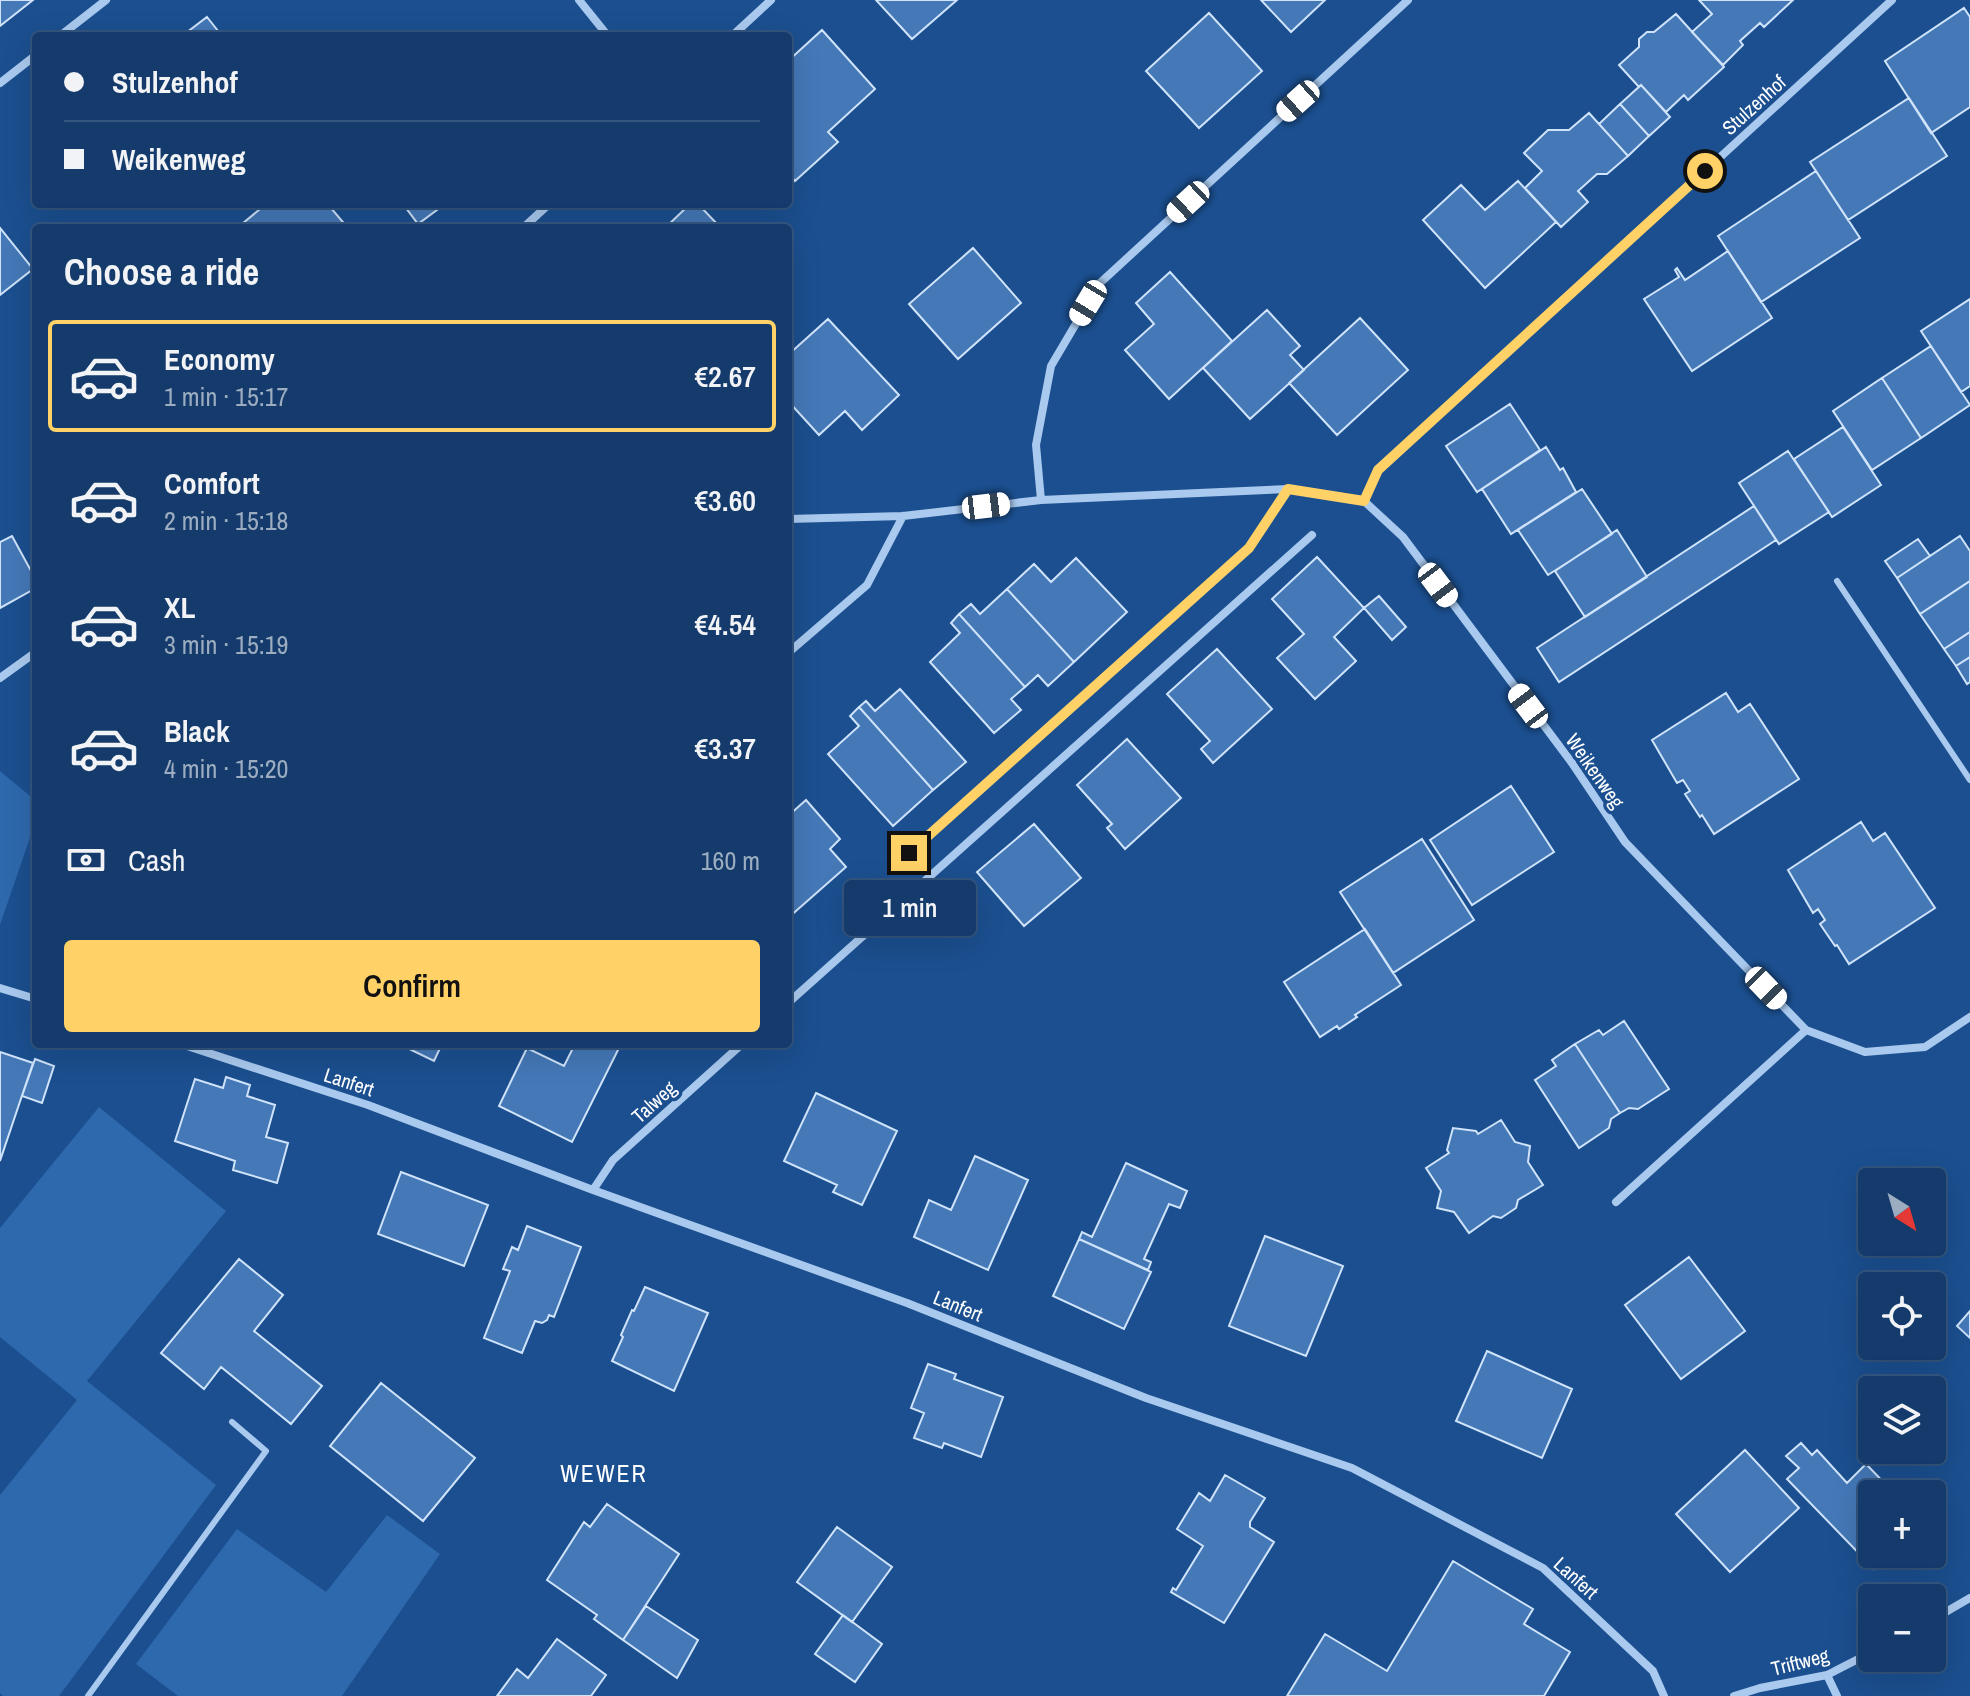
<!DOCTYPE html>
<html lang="en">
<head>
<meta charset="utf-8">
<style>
  :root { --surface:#143b6b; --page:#1d4271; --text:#f1f3f6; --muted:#9dadc1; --line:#33557e; --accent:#ffd166 }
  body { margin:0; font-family:"Archivo Narrow",sans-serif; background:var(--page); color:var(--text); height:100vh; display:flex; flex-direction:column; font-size:30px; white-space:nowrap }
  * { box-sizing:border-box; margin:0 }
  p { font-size:26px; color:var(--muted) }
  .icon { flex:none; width:44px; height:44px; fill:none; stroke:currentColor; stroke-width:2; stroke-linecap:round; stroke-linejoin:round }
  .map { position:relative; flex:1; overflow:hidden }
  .panel { position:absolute; left:32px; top:224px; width:760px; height:824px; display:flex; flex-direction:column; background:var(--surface); border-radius:8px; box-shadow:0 8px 32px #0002,0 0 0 2px var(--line) }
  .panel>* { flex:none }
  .guide { position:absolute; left:32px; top:32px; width:760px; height:176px; border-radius:8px; box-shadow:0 8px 32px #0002,0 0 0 2px var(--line); display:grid; align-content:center; height:176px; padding:0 32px; background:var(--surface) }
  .needle { width:52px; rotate:143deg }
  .controls { position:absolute; left:1858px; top:1168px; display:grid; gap:16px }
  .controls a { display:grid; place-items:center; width:88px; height:88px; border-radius:8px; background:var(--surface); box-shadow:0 8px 32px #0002,0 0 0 2px var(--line); font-size:40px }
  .end { position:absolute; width:36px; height:36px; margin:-18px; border:10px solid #ffd166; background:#111; box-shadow:0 0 0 4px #111 }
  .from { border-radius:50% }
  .bubble { position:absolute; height:56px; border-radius:8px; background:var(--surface); box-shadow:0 8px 32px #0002,0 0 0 2px var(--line); font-size:26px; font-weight:600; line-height:56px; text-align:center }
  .car { position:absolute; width:24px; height:48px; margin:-24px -12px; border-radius:10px; box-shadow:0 0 6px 2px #0007; background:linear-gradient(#fff 24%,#345 0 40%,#fff 0 76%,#345 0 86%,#fff 0) }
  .guide b { display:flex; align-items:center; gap:28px; height:76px; font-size:30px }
  .guide b+b { border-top:2px solid var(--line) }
  .guide i { width:20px; height:20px; background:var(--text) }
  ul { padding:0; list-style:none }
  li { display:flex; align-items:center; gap:24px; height:112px; margin:0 16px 12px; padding:0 16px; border:4px solid transparent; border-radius:8px }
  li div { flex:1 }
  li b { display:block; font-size:30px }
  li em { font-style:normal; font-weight:600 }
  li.selected { border-color:var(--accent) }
  li>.icon { width:72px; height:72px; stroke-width:1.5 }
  h2 { padding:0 32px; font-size:36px; line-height:96px }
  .pay { display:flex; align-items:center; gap:20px; height:88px; padding:0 32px; font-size:30px }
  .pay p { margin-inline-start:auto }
  .button { display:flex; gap:16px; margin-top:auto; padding:16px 32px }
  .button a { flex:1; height:92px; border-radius:8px; background:var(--accent); color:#111; font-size:32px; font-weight:600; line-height:92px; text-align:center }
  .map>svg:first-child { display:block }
  .green { fill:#2e69ad }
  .building { fill:#4478b7; stroke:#cfe3fa; stroke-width:2 }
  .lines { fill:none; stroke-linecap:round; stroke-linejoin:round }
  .service { stroke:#a9c9ee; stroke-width:6 }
  .minor { stroke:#a9c9ee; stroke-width:8 }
  .route { stroke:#ffd166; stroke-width:10 }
  .labels { text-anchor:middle; stroke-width:7; stroke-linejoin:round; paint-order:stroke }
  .street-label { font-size:20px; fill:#fff; stroke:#1b4f8f }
  .quarter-label { font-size:24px; letter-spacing:2px; fill:#fff; stroke:#1b4f8f }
</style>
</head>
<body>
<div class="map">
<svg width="1970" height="1696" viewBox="0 0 1970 1696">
  <rect width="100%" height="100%" fill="#1b4f8f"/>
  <path class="green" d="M0,771L36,801V820L0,925Z
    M99,1107L226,1211L87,1381L216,1485L59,1696H3L0,1693V1495L77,1400L0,1337V1228Z
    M387,1515L440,1554L342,1696H178L136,1664L237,1529L326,1592Z"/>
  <path class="building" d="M0,0H33L0,26Z
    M876,0H957L912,39Z
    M1261,0H1325L1291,32Z
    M1699,0H1793L1764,27L1760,23L1740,41L1743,45L1723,65L1692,32L1712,14Z
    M1964,8L1970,17V107L1931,133L1885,61Z
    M1209,13L1262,71L1199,128L1146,71Z
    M1676,14L1724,67L1688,100L1684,95L1666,112L1641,85L1639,87L1619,65L1639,47V39L1647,32H1654Z
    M207,17L222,36H182Z
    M822,30L875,89L828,132L838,142L795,181L788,173V61Z
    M1641,85L1670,117L1649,136L1620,104Z
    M1909,98L1947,156L1848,220L1810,162Z
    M1620,104L1649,136L1628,156L1599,124Z
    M1589,113L1628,156L1607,174H1597L1578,191L1588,202L1561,227L1525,188L1542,171L1524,153L1548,130H1569Z
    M1816,171L1860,238L1761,302L1718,236Z
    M1518,181L1556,222L1485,288L1423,220L1461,185L1485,210Z
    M266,204H334L330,207L348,228H245L242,224Z
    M403,204H445L418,224Z
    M690,204H698L721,228H665Z
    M0,228L33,269L0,295Z
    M973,248L1021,303L958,359L909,304Z
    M1728,251L1772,318L1692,371L1644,299L1679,277L1675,270L1677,268L1685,280Z
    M1170,272L1232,341L1169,399L1125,350L1154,324L1136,303Z
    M1970,299V386L1961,392L1921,331Z
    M1267,310L1300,346L1290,355L1304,370L1250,419L1203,368Z
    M1360,318L1408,370L1337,435L1289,383Z
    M828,319L899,395L862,430L845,411L819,435L788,401V355Z
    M1931,346L1970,405L1921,438L1882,378Z
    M1882,378L1921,438L1872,470L1833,411Z
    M1510,404L1540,450L1477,492L1446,446Z
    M1843,427L1881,485L1832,517L1794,459Z
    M1546,447L1560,470L1563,468L1576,492L1511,534L1482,489Z
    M1788,451L1829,512L1779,544L1739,483Z
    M1582,489L1612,534L1548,575L1518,530Z
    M1754,506L1776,540L1559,682L1537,648Z
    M1617,530L1647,577L1585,617L1555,571Z
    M12,536L36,580V588L0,608V542Z
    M1960,536L1970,551V581L1920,614L1897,578Z
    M1918,539L1930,556L1897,578L1885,561Z
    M1317,557L1364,608L1334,637L1356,661L1315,699L1277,658L1304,634L1272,599Z
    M1076,558L1127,612L1074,662L1007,589L1034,564L1051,582Z
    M1970,581V632L1944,649L1920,614Z
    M1007,589L1074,662L1048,686L1038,675L1025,687L959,614L971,604L980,614Z
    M1379,596L1406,627L1392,640L1364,608Z
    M959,614L1025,687L1011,699L1021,710L994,733L930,662L960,633L951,623Z
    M1970,632V657L1956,666L1944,649Z
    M1217,649L1272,709L1213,763L1201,749L1210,741L1167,694Z
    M1970,657V682L1967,684L1956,666Z
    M900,689L966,762L933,790L859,707L866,701L875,711Z
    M1726,693L1738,712L1750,704L1799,779L1714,834L1702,815L1700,817L1685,794L1690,791L1683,780L1677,783L1652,740Z
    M859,707L933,790L893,826L828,754L859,726L850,716Z
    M1127,739L1181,798L1125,849L1107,828L1112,824L1077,785Z
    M1511,786L1554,852L1472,905L1430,840Z
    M806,800L840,839L830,849L846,867L788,918V816Z
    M1861,822L1873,841L1885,833L1935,908L1849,964L1837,945L1835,946L1820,924L1825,920L1818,909L1813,913L1788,870Z
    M1034,824L1081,878L1024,926L977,872Z
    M1422,839L1474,920L1393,973L1340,892Z
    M1365,929L1401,985L1355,1015L1357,1017L1339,1029L1337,1026L1320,1037L1284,982Z
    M1624,1021L1669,1089L1638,1109L1629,1108L1620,1113L1575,1044L1599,1030L1603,1035Z
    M399,1044H442L434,1061Z
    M575,1044H621L572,1142L499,1106L527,1048L564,1066Z
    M1575,1044L1620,1113L1611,1119L1609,1128L1579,1148L1535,1080L1556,1066L1552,1060Z
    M0,1052L33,1063L0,1161Z
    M35,1059L54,1066L42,1103L22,1096Z
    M226,1077L250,1085L247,1096L275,1105L266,1137L288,1143L277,1183L233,1170L235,1161L175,1141L195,1079L223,1088Z
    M816,1093L897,1131L862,1205L833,1192L837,1185L784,1161Z
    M1501,1120L1515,1142L1530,1146L1528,1162L1543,1185L1518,1200L1516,1208L1501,1218L1493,1216L1469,1233L1454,1212L1437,1208L1441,1191L1426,1168L1449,1153L1447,1150L1453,1128L1476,1131L1478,1134Z
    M975,1156L1028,1180L988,1270L914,1237L929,1200L951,1210Z
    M1126,1163L1187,1191L1180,1208L1169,1204L1144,1259L1151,1262L1148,1270L1079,1239L1082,1232L1092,1237Z
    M401,1172L488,1205L464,1266L378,1234Z
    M527,1226L581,1247L554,1317L549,1315L547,1320L542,1323L535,1321L522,1353L484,1338L510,1271L503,1269L512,1247L518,1250Z
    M1265,1236L1343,1266L1306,1356L1229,1326Z
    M1079,1239L1151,1272L1124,1329L1053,1296Z
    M1689,1257L1745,1331L1681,1379L1625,1305Z
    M239,1259L283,1295L254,1331L322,1386L291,1424L221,1367L204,1389L161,1353Z
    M645,1287L708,1313L674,1391L612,1361L623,1337L621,1335L632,1310L634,1311Z
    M1970,1311V1338L1957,1326Z
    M1487,1351L1572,1389L1542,1458L1456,1421Z
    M928,1364L956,1374L954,1379L1003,1397L981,1457L944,1443L942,1448L914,1438L924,1413L911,1408Z
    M381,1383L475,1458L423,1521L330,1446Z
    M1801,1443L1812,1455L1817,1450L1847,1483L1866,1464L1895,1494H1872V1554H1890L1874,1569L1787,1479L1799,1468L1786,1456Z
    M1745,1450L1799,1508L1730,1572L1676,1514Z
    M1225,1475L1265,1498L1250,1522V1527L1274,1542L1224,1623L1171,1592L1173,1588L1176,1590L1203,1546L1177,1529L1199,1493L1210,1501Z
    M607,1504L679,1554L623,1640L594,1619L597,1615L547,1580L584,1522L590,1527Z
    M837,1527L892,1567L852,1622L797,1582Z
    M1453,1561L1533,1609L1524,1624L1570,1652L1544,1696H1287L1325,1634L1387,1671Z
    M646,1606L698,1640L677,1678L623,1640Z
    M843,1615L882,1644L855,1682L815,1654Z
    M557,1639L606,1675L591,1696H497L517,1669L528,1678Z"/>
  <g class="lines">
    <path class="service" d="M1837,581L1970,780
      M909,853L1249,548L1288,489
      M88,1696L266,1451L232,1422"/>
    <path class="minor" d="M579,0L608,36
      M60,36L106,0
      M732,36L771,0
      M0,83L36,55
      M523,228L549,204
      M1041,500L1036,445L1051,366L1100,283L1408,0
      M1364,501L1378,470L1892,0
      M788,519L903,516L1041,500L1288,489L1364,501L1403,537L1572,763L1625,842L1806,1030L1865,1052L1925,1047L1970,1017
      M788,653L867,585L903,516
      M0,678L36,652
      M0,988L36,999
      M788,1003L1312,535
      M181,1044L368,1105L593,1190L907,1303L1146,1398L1352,1468L1543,1568L1653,1671L1664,1696
      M593,1190L613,1160L742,1044
      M1616,1202L1806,1030
      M1932,1620L1970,1598
      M1827,1675L1837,1696
      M1734,1696L1760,1688L1827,1675L1872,1652"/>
  </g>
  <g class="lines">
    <path class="route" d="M909,853L1249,548L1288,489L1364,501L1378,470L1705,171"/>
  </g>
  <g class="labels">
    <g class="street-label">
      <text transform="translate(1754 105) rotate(-42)" y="7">Stulzenhof</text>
      <text transform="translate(1595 771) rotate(55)" y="7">Weikenweg</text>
      <text transform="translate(349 1082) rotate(18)" y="7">Lanfert</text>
      <text transform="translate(654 1102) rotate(-42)" y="7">Talweg</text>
      <text transform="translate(958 1306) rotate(22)" y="7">Lanfert</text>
      <text transform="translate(1576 1578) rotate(42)" y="7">Lanfert</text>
      <text transform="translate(1800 1662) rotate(-14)" y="7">Triftweg</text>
    </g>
    <g class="quarter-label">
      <text x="604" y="1482">WEWER</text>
    </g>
  </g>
</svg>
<div class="controls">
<a><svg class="needle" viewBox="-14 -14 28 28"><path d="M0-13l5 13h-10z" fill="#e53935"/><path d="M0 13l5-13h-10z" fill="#9dadc1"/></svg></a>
<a><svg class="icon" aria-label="locate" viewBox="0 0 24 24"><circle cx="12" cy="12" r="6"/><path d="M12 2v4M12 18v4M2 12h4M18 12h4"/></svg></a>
<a><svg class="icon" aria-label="layers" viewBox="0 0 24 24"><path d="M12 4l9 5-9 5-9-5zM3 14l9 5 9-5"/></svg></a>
<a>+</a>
<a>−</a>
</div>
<i class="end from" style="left:1705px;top:171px"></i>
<i class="end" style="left:909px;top:853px"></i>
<div class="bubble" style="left:844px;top:880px;width:132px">1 min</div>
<i class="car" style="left:1298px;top:101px;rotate:228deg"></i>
<i class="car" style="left:1188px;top:202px;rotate:227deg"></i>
<i class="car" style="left:1088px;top:303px;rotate:211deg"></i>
<i class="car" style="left:986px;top:506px;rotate:83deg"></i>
<i class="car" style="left:1438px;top:585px;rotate:143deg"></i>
<i class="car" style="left:1528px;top:706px;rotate:323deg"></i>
<i class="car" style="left:1766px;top:988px;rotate:136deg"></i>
<div class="guide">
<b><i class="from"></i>Stulzenhof</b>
<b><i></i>Weikenweg</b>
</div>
<section class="panel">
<h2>Choose a ride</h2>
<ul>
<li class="selected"><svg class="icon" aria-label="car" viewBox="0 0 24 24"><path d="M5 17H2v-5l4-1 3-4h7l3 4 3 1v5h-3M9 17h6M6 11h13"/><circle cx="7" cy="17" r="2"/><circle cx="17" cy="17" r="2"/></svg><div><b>Economy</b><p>1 min · 15:17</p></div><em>€2.67</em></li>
<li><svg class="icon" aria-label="car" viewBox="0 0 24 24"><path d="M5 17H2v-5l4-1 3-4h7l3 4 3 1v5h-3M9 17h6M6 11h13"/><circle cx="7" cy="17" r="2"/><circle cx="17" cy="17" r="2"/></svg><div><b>Comfort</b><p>2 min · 15:18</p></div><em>€3.60</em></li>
<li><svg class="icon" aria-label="car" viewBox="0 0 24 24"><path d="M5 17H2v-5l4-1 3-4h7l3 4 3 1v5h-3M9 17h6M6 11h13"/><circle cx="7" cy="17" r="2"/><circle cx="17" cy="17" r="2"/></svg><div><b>XL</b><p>3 min · 15:19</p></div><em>€4.54</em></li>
<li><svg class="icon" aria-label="car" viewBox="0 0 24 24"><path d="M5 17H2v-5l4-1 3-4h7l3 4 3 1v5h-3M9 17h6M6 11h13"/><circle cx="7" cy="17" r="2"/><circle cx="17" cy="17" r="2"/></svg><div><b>Black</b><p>4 min · 15:20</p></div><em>€3.37</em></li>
</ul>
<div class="pay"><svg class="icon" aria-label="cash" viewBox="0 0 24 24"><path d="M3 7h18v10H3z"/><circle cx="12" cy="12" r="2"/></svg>Cash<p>160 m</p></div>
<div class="button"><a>Confirm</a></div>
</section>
</div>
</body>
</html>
